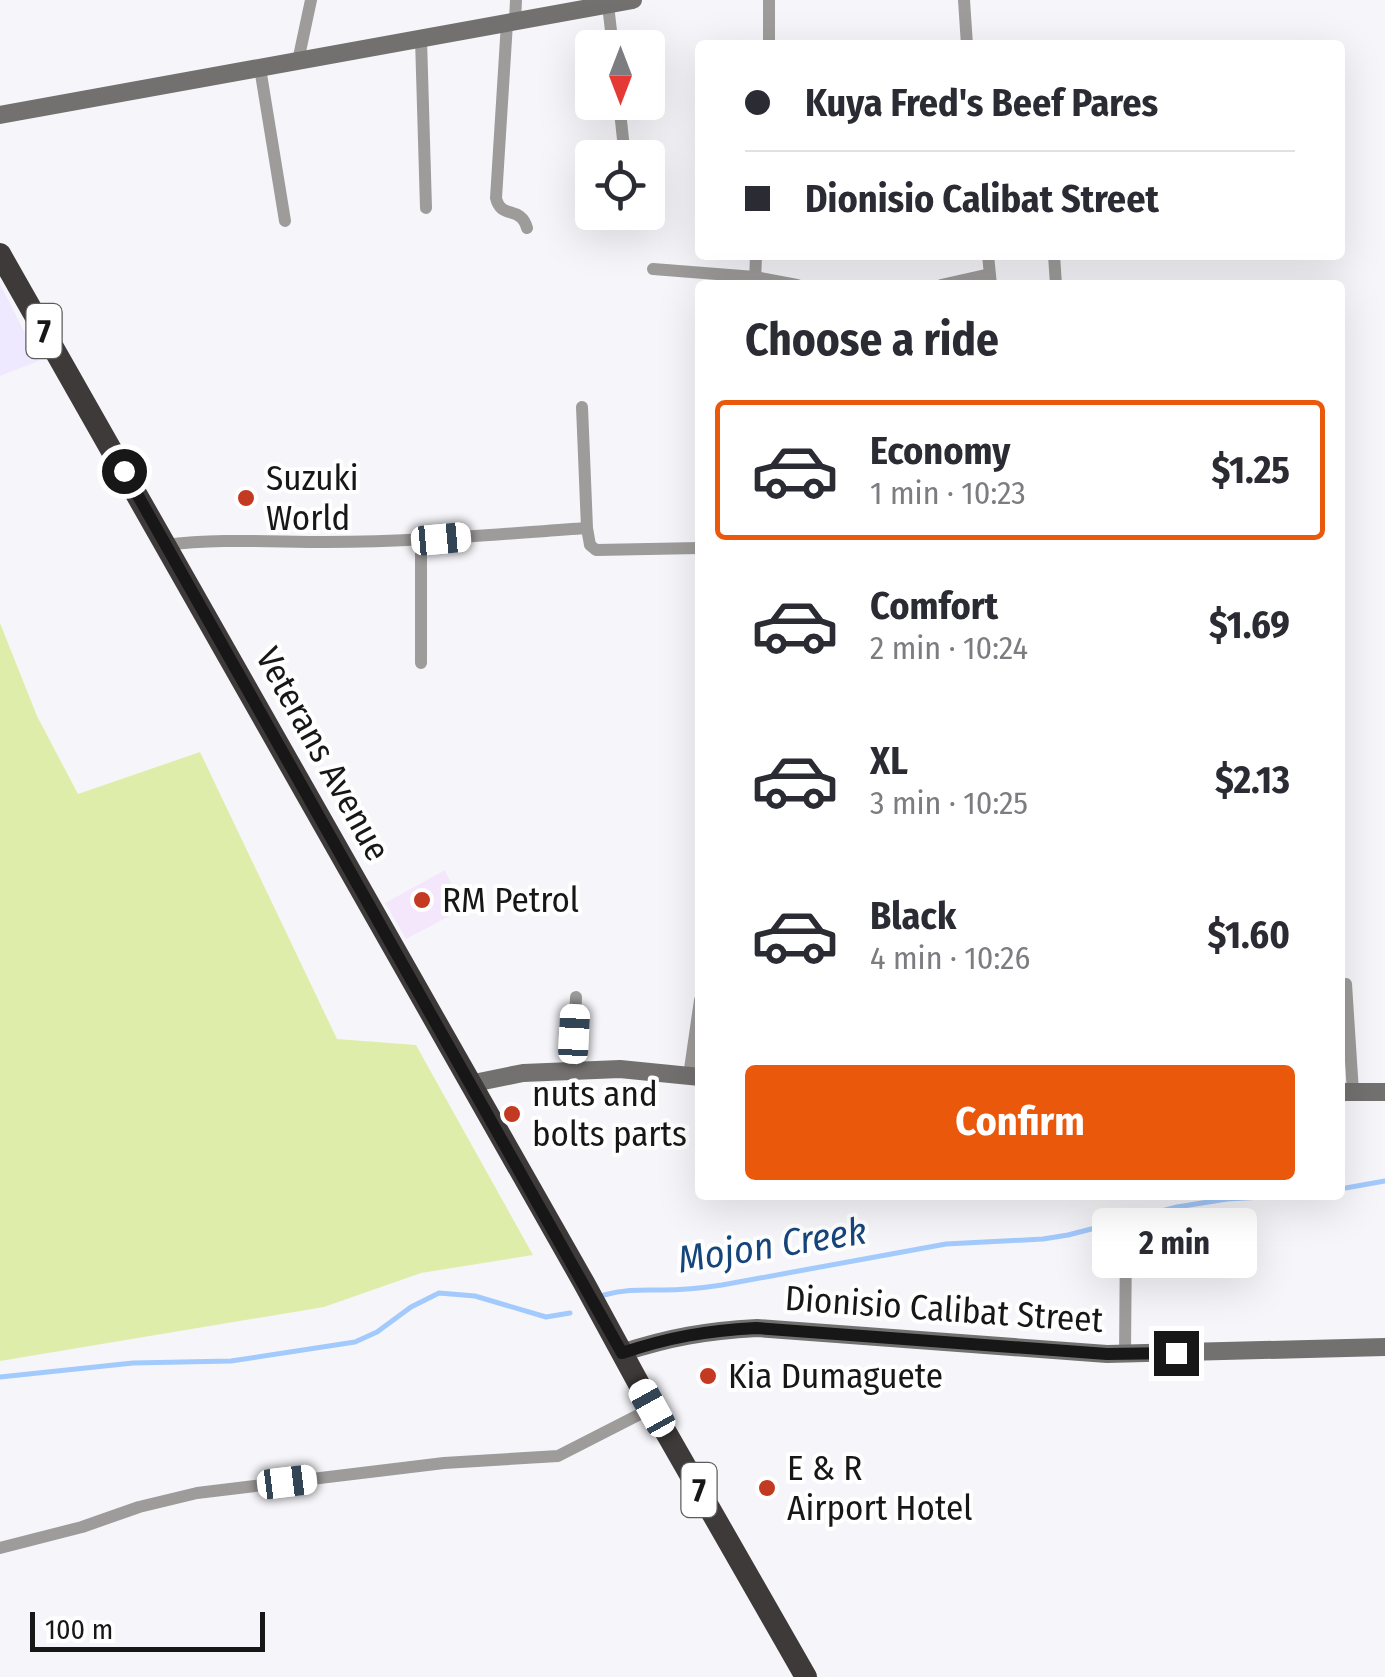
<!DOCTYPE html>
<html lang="en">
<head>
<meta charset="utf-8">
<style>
  :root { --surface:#fff; --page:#f2f2f3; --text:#2b2b33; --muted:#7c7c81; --line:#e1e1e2; --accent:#ea580c }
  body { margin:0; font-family:"Fira Sans Condensed",sans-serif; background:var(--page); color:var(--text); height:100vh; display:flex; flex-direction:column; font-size:38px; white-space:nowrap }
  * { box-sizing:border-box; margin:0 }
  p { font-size:32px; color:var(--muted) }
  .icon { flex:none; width:55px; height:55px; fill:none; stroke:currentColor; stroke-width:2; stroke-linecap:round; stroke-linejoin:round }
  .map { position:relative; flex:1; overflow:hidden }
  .drawer { position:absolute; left:695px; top:280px; width:650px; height:920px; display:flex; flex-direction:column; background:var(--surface); border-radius:10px; box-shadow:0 10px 40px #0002 }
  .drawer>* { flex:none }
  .hud { position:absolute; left:695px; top:40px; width:650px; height:220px; border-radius:10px; box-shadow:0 10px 40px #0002; display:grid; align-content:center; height:220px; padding:0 50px; background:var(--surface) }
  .needle { width:65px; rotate:180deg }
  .buttons { position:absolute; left:575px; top:30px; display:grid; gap:20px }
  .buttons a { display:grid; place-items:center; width:90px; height:90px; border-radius:10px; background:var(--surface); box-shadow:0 10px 40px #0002; font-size:50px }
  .scale { position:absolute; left:30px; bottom:25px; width:235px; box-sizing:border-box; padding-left:10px; border:5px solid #171718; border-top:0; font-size:28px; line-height:35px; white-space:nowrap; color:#171718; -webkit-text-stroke:8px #fff; paint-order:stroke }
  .end { position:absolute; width:45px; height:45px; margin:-22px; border:12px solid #171718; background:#fff; box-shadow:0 0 0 5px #fff }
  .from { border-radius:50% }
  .bubble { position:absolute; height:70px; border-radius:10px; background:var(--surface); box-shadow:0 10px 40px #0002; font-size:32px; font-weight:700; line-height:70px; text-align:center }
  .car { position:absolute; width:30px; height:60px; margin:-30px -15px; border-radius:12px; box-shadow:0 0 8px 2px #0007; background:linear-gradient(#fff 24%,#345 0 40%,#fff 0 76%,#345 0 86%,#fff 0) }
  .hud b { display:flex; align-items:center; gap:35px; height:95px; font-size:38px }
  .hud b+b { border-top:2px solid var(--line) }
  .hud i { width:25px; height:25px; background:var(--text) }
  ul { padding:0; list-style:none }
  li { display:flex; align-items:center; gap:30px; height:140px; margin:0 20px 15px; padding:0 30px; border:5px solid transparent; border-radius:10px }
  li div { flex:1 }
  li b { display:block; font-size:38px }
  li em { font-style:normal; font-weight:700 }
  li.active { border-color:var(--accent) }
  li>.icon { width:90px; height:90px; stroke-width:1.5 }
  h2 { padding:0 50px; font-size:45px; line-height:120px }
  .button { display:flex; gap:20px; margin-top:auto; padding:20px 50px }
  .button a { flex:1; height:115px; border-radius:10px; background:var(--accent); color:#fff; font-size:40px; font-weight:700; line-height:115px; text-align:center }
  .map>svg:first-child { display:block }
  .commercial { fill:#f4e7fc }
  .education { fill:#efe9ff }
  .green { fill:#deeeaa }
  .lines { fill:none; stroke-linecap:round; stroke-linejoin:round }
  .stream { stroke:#a3cafc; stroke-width:5 }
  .street { stroke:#9e9c9b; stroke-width:12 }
  .secondary { stroke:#737170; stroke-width:18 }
  .highway { stroke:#3d3a39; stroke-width:22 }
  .route { stroke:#171718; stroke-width:12 }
  .poi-dot { fill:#c43921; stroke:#fff; stroke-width:4 }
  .labels { text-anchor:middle; stroke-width:8; stroke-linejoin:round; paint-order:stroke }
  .shield { fill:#fff; stroke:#5d5d5d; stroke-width:2.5 }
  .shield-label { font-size:32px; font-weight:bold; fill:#171718 }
  .poi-label { font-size:35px; fill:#171718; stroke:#fff; text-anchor:start }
  .street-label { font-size:35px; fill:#171718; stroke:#fff }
  .water-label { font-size:38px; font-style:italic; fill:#16457c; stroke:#fff }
</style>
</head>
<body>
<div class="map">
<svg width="1385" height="1677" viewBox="0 0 1385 1677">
  <rect width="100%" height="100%" fill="#f6f6fa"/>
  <path class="commercial" d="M445,870L463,909L406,939L385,903Z"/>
  <path class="education" d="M0,284L39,361L0,376Z"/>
  <path class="green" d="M0,623L37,716L78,794L200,752L337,1039L416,1045L533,1255L421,1273L324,1307L0,1361Z"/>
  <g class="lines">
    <path class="stream" d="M1340,1189L1385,1181
      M604,1295C625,1289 642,1290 663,1290C683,1290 702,1288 722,1285L946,1244L1043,1239L1068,1235L1177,1207L1227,1199L1302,1195
      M0,1377L133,1363L231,1361L355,1342L377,1332L411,1307L439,1293L475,1296L546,1317L570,1313"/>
    <path class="street" d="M769,0V45
      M964,0L967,45
      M608,5L613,48
      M515,21L516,0
      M507,23L496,198C501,220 521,205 527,228
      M421,39L426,208
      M298,61L311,0
      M260,68L285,221
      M619,102L625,158
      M988,255L991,285
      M1054,255L1056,285
      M653,269L755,277L797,285
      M755,283L756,255
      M941,285L990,274
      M582,407L587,528
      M421,540V663
      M165,545C219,538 272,542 326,542C413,542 500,534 587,528L590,545L596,550L700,548
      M1346,984L1353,1092
      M573,1071L576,997
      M689,1076L700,1000
      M1125,1354L1126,1235
      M0,1548L82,1527L139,1507L197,1493L444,1463L558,1456L652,1408"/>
    <path class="secondary" d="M0,115L633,0
      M469,1084L523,1073L620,1069L700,1077
      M1340,1092H1385
      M621,1353C671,1337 705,1331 757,1328L1107,1354L1385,1347"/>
    <path class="highway" d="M0,254L584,1283L652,1408L806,1677"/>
  </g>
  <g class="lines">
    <path class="route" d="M124,471L622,1353C670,1337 705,1331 756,1328L1107,1354L1176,1353"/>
  </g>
  <g class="poi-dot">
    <circle cx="246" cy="498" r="10"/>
    <circle cx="422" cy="900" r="10"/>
    <circle cx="512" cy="1114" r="10"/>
    <circle cx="708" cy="1376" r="10"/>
    <circle cx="767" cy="1488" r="10"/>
  </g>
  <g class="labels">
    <g class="shield">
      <rect x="26.5" y="304" width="35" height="54" rx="8"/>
      <rect x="681.5" y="1463" width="35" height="54" rx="8"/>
    </g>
    <g class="shield-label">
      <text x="44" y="342">7</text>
      <text x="699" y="1501">7</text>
    </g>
    <g class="poi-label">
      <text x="266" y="490">Suzuki<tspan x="266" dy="40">World</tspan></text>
      <text x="442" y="912">RM Petrol</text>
      <text x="532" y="1106">nuts and<tspan x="532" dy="40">bolts parts</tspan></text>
      <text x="728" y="1388">Kia Dumaguete</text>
      <text x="787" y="1480">E &amp; R<tspan x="787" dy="40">Airport Hotel</tspan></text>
    </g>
    <g class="street-label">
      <text transform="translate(323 754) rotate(61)" y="12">Veterans Avenue</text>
      <text transform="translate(944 1309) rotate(4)" y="12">Dionisio Calibat Street</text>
    </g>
    <g class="water-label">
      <text transform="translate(772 1245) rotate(-9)" y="13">Mojon Creek</text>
    </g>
  </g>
</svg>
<div class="buttons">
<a><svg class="needle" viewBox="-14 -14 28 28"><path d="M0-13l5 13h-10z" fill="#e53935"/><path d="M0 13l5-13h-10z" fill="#7c7c81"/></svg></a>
<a><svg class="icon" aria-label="locate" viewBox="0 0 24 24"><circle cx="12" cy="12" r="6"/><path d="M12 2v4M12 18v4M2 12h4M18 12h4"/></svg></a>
</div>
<div class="scale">100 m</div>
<i class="end from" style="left:124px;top:471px"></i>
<i class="end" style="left:1176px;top:1353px"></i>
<div class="bubble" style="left:1092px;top:1208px;width:165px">2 min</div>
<i class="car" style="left:441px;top:539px;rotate:85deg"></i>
<i class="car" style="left:574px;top:1034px;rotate:3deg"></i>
<i class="car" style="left:652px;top:1408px;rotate:331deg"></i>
<i class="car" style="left:287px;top:1482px;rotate:83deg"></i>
<div class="hud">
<b><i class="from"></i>Kuya Fred's Beef Pares</b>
<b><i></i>Dionisio Calibat Street</b>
</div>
<section class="drawer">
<h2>Choose a ride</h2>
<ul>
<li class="active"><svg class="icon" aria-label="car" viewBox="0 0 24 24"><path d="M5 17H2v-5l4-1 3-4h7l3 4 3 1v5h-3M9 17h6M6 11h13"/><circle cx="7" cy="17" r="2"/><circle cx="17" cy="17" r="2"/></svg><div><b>Economy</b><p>1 min · 10:23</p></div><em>$1.25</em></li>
<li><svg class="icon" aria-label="car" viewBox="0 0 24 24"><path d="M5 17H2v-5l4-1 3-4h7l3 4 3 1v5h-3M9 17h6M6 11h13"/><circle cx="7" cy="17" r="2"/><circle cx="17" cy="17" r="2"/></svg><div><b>Comfort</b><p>2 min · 10:24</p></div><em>$1.69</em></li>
<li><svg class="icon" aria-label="car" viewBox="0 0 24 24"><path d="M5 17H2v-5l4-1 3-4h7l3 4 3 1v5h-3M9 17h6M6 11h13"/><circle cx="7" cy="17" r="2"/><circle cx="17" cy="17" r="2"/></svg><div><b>XL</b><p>3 min · 10:25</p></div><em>$2.13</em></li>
<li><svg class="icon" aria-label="car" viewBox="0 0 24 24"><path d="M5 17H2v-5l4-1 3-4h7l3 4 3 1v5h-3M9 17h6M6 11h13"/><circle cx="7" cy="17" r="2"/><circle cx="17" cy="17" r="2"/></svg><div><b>Black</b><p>4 min · 10:26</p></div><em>$1.60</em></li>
</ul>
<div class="button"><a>Confirm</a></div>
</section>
</div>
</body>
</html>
